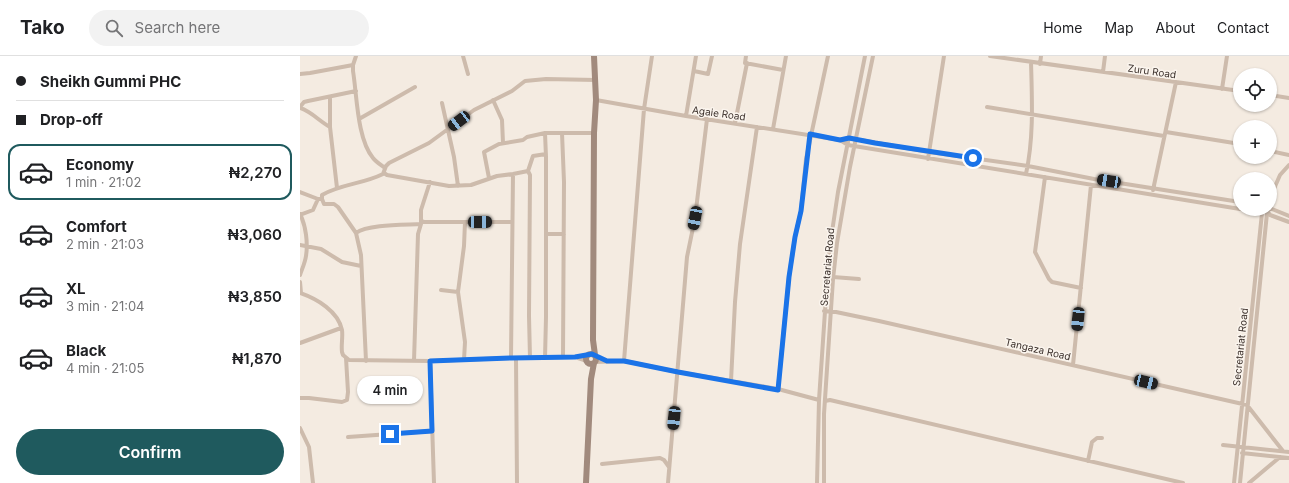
<!DOCTYPE html>
<html lang="en">
<head>
<meta charset="utf-8">
<style>
  :root { --surface:#fff; --page:#f2f2f2; --text:#202124; --muted:#757577; --line:#e0e0e0; --accent:#1f5a5e }
  body { margin:0; font-family:Inter,sans-serif; background:var(--page); color:var(--text); height:100vh; display:flex; flex-direction:column; font-size:15px; white-space:nowrap }
  * { box-sizing:border-box; margin:0 }
  p { font-size:13px; color:var(--muted) }
  .icon { flex:none; width:22px; height:22px; fill:none; stroke:currentColor; stroke-width:2; stroke-linecap:round; stroke-linejoin:round }
  .map { position:relative; flex:1; overflow:hidden }
  .side { display:flex; flex-direction:column; background:var(--surface); width:300px }
  .side>* { flex:none }
  .top-card { display:grid; align-content:center; height:88px; padding:0 16px; background:var(--surface) }
  .fabs { position:absolute; left:933px; top:12px; display:grid; gap:8px }
  .fabs a { display:grid; place-items:center; width:44px; height:44px; border-radius:50%; background:var(--surface); box-shadow:0 1px 3px #0004; font-size:20px }
  .end { position:absolute; width:18px; height:18px; margin:-9px; border:5px solid #1a73e8; background:#fff; box-shadow:0 0 0 2px #fff }
  .from { border-radius:50% }
  .bubble { position:absolute; height:28px; border-radius:14px; background:var(--surface); box-shadow:0 1px 3px #0004; font-size:13px; font-weight:600; line-height:28px; text-align:center }
  .car { position:absolute; width:12px; height:24px; margin:-12px -6px; border-radius:5px; box-shadow:0 0 3px 1px #0007; background:linear-gradient(#222 24%,#8ab4d8 0 40%,#222 0 76%,#8ab4d8 0 86%,#222 0) }
  .top-card b { display:flex; align-items:center; gap:14px; height:38px; font-size:15px }
  .top-card b+b { border-top:1px solid var(--line) }
  .top-card i { width:10px; height:10px; background:var(--text) }
  ul { padding:0; list-style:none }
  li { display:flex; align-items:center; gap:12px; height:56px; margin:0 8px 6px; padding:0 8px; border:2px solid transparent; border-radius:12px }
  li div { flex:1 }
  li b { display:block; font-size:15px }
  li em { font-style:normal; font-weight:600 }
  li.active { border-color:var(--accent) }
  li>.icon { width:36px; height:36px; stroke-width:1.5 }
  .primary-button { display:flex; gap:8px; margin-top:auto; padding:8px 16px }
  .primary-button a { flex:1; height:46px; border-radius:24px; background:var(--accent); color:#fff; font-size:16px; font-weight:600; line-height:46px; text-align:center }
  header { display:flex; align-items:center; gap:24px; box-sizing:border-box; height:56px; padding:0 20px; background:var(--surface); border-bottom:1px solid var(--line) }
  header strong { font-size:19px }
  nav { display:flex; gap:22px; margin-inline-start:auto; font-size:14px }
  .search { width:280px; height:36px; background:var(--page); display:flex; align-items:center; gap:10px; box-sizing:border-box; padding:0 14px; border-radius:22px; color:var(--muted); font-size:15px }
  main { display:flex; flex:1; min-height:0 }
  .map>svg:first-child { display:block }
  .lines { fill:none; stroke-linecap:round; stroke-linejoin:round }
  .street { stroke:#cdbbac; stroke-width:4 }
  .secondary { stroke:#a18a7d; stroke-width:6 }
  .route { stroke:#1a73e8; stroke-width:5 }
  .labels { text-anchor:middle; stroke-width:3; stroke-linejoin:round; paint-order:stroke }
  .street-label { font-size:10px; fill:#3b302b; stroke:#fbf5ee }
</style>
</head>
<body>
<header>
<strong>Tako</strong>
<div class="search"><svg class="icon" aria-label="search" viewBox="0 0 24 24"><circle cx="10" cy="10" r="6"/><path d="M15 15l6 6"/></svg>Search here</div>
<nav><a>Home</a><a>Map</a><a>About</a><a>Contact</a></nav>
</header>
<main>
<section class="side">
<div class="top-card">
<b><i class="from"></i>Sheikh Gummi PHC</b>
<b><i></i>Drop-off</b>
</div>
<ul>
<li class="active"><svg class="icon" aria-label="car" viewBox="0 0 24 24"><path d="M5 17H2v-5l4-1 3-4h7l3 4 3 1v5h-3M9 17h6M6 11h13"/><circle cx="7" cy="17" r="2"/><circle cx="17" cy="17" r="2"/></svg><div><b>Economy</b><p>1 min · 21:02</p></div><em>₦2,270</em></li>
<li><svg class="icon" aria-label="car" viewBox="0 0 24 24"><path d="M5 17H2v-5l4-1 3-4h7l3 4 3 1v5h-3M9 17h6M6 11h13"/><circle cx="7" cy="17" r="2"/><circle cx="17" cy="17" r="2"/></svg><div><b>Comfort</b><p>2 min · 21:03</p></div><em>₦3,060</em></li>
<li><svg class="icon" aria-label="car" viewBox="0 0 24 24"><path d="M5 17H2v-5l4-1 3-4h7l3 4 3 1v5h-3M9 17h6M6 11h13"/><circle cx="7" cy="17" r="2"/><circle cx="17" cy="17" r="2"/></svg><div><b>XL</b><p>3 min · 21:04</p></div><em>₦3,850</em></li>
<li><svg class="icon" aria-label="car" viewBox="0 0 24 24"><path d="M5 17H2v-5l4-1 3-4h7l3 4 3 1v5h-3M9 17h6M6 11h13"/><circle cx="7" cy="17" r="2"/><circle cx="17" cy="17" r="2"/></svg><div><b>Black</b><p>4 min · 21:05</p></div><em>₦1,870</em></li>
</ul>
<div class="primary-button"><a>Confirm</a></div>
</section>
<div class="map">
<svg width="989" height="427" viewBox="0 0 989 427">
  <rect width="100%" height="100%" fill="#f4ebe1"/>
  <g class="lines">
    <path class="street" d="M56,0L53,9V15C57,39 57,83 73,102C76,106 81,109 85,112
      M163,0L168,18
      M446,0L445,7L483,14
      M690,0L940,35
      M740,8L741,0
      M394,15L408,18L412,0
      M803,16L805,0
      M0,18L10,17L53,9
      M922,33L927,0
      M970,39L989,42
      M30,41V71L37,132
      M193,44L202,64L203,87
      M296,44L386,60L540,84L549,82L629,96L728,110L794,123L940,146
      M142,47L154,101L158,130
      M0,51L4,46L8,45L56,35
      M687,51L864,80
      M0,52C12,56 19,65 30,71
      M386,60L396,0
      M59,63L115,31
      M435,67L447,7
      M473,73L486,0
      M866,76L940,88
      M262,77L264,126L263,301
      M540,84L548,89L554,90L940,153
      M970,95L989,99
      M628,103L644,0
      M228,115L230,119L229,260L230,302
      M84,117L87,119L149,130L171,129L197,120L213,118L228,115L233,100L246,98
      M726,118C734,81 732,43 731,6
      M745,121L735,196L749,223L752,226L781,232
      M189,122L184,96L199,88L223,84L227,81L245,77H294
      M853,134L876,26
      M0,136L18,143
      M970,142L980,119L989,109
      M22,143L24,148H34L38,151L56,177L61,199L66,305
      M941,153L961,156
      M969,153H972L989,160
      M968,156L970,159L989,166
      M0,158C6,170 8,187 6,200C5,207 2,213 0,219
      M0,159L13,154L18,143H22V139C41,128 63,128 83,118L86,110L89,107L129,87L174,54L212,35L225,25L246,23L296,24
      M121,165L124,166H212
      M56,177C68,168 105,169 121,168
      M246,178H264
      M0,189L21,193L42,206L61,210
      M533,221L559,223
      M0,226L1,237
      M141,234L158,236
      M0,237C17,243 38,255 42,274C43,281 41,289 42,296L43,299L49,304L130,305L211,302L275,301L287,300
      M524,255L536,256L579,265L947,349L983,395
      M0,287L41,272
      M211,302L213,118
      M216,302L217,427
      M245,302L246,261V101L245,77
      M278,302L287,305
      M164,304L165,286L158,236L164,190L165,166
      M114,305L118,178L121,168V154L130,126
      M130,305L134,427
      M324,305L344,53L352,0
      M295,306L324,305L378,316L478,333L519,344
      M773,309L791,129
      M431,325L435,246L440,188L457,71
      M478,333L489,221L495,181L501,155L506,103L528,0
      M0,342H9L42,346L47,344L48,336L46,302
      M525,345L530,344L883,427
      M0,372L9,391L13,427
      M48,381L132,375
      M923,389L989,396
      M942,397L989,402
      M788,405L792,386L797,382H802
      M302,408L360,402L364,404L369,411
      M368,427L387,201L395,162L407,63
      M517,427L519,344L529,196L538,136L565,0
      M524,427V358L533,223L537,187L550,111L573,0
      M934,427L962,157
      M940,427L967,157
      M949,427L980,401"/>
    <path class="secondary" d="M294,0L296,44L294,77L293,284L295,299
      M286 303a5 5 0 1 1 10 0a5 5 0 1 1-10 0Z
      M286,427L291,323L294,307"/>
  </g>
  <g class="lines">
    <path class="route" d="M90,378L132,375L130,305L211,302L275,301L292,298L307,305H324L378,316L478,334L489,221L495,181L501,155L510,78L540,84L549,82L575,87L673,102"/>
  </g>
  <g class="labels">
    <g class="street-label">
      <text transform="translate(852 15) rotate(8)" y="4">Zuru Road</text>
      <text transform="translate(419 57) rotate(8)" y="4">Agaie Road</text>
      <text transform="translate(527 211) rotate(-85)" y="4">Secretariat Road</text>
      <text transform="translate(940 291) rotate(-84)" y="4">Secretariat Road</text>
      <text transform="translate(738 293) rotate(13)" y="4">Tangaza Road</text>
    </g>
  </g>
</svg>
<div class="fabs">
<a><svg class="icon" aria-label="locate" viewBox="0 0 24 24"><circle cx="12" cy="12" r="6"/><path d="M12 2v4M12 18v4M2 12h4M18 12h4"/></svg></a>
<a>+</a>
<a>−</a>
</div>
<i class="end from" style="left:673px;top:102px"></i>
<i class="end" style="left:90px;top:378px"></i>
<div class="bubble" style="left:57px;top:320px;width:66px">4 min</div>
<i class="car" style="left:159px;top:65px;rotate:233deg"></i>
<i class="car" style="left:809px;top:125px;rotate:279deg"></i>
<i class="car" style="left:395px;top:162px;rotate:191deg"></i>
<i class="car" style="left:180px;top:166px;rotate:90deg"></i>
<i class="car" style="left:778px;top:263px;rotate:186deg"></i>
<i class="car" style="left:846px;top:326px;rotate:103deg"></i>
<i class="car" style="left:374px;top:362px;rotate:186deg"></i>
</div>
</main>
</body>
</html>
